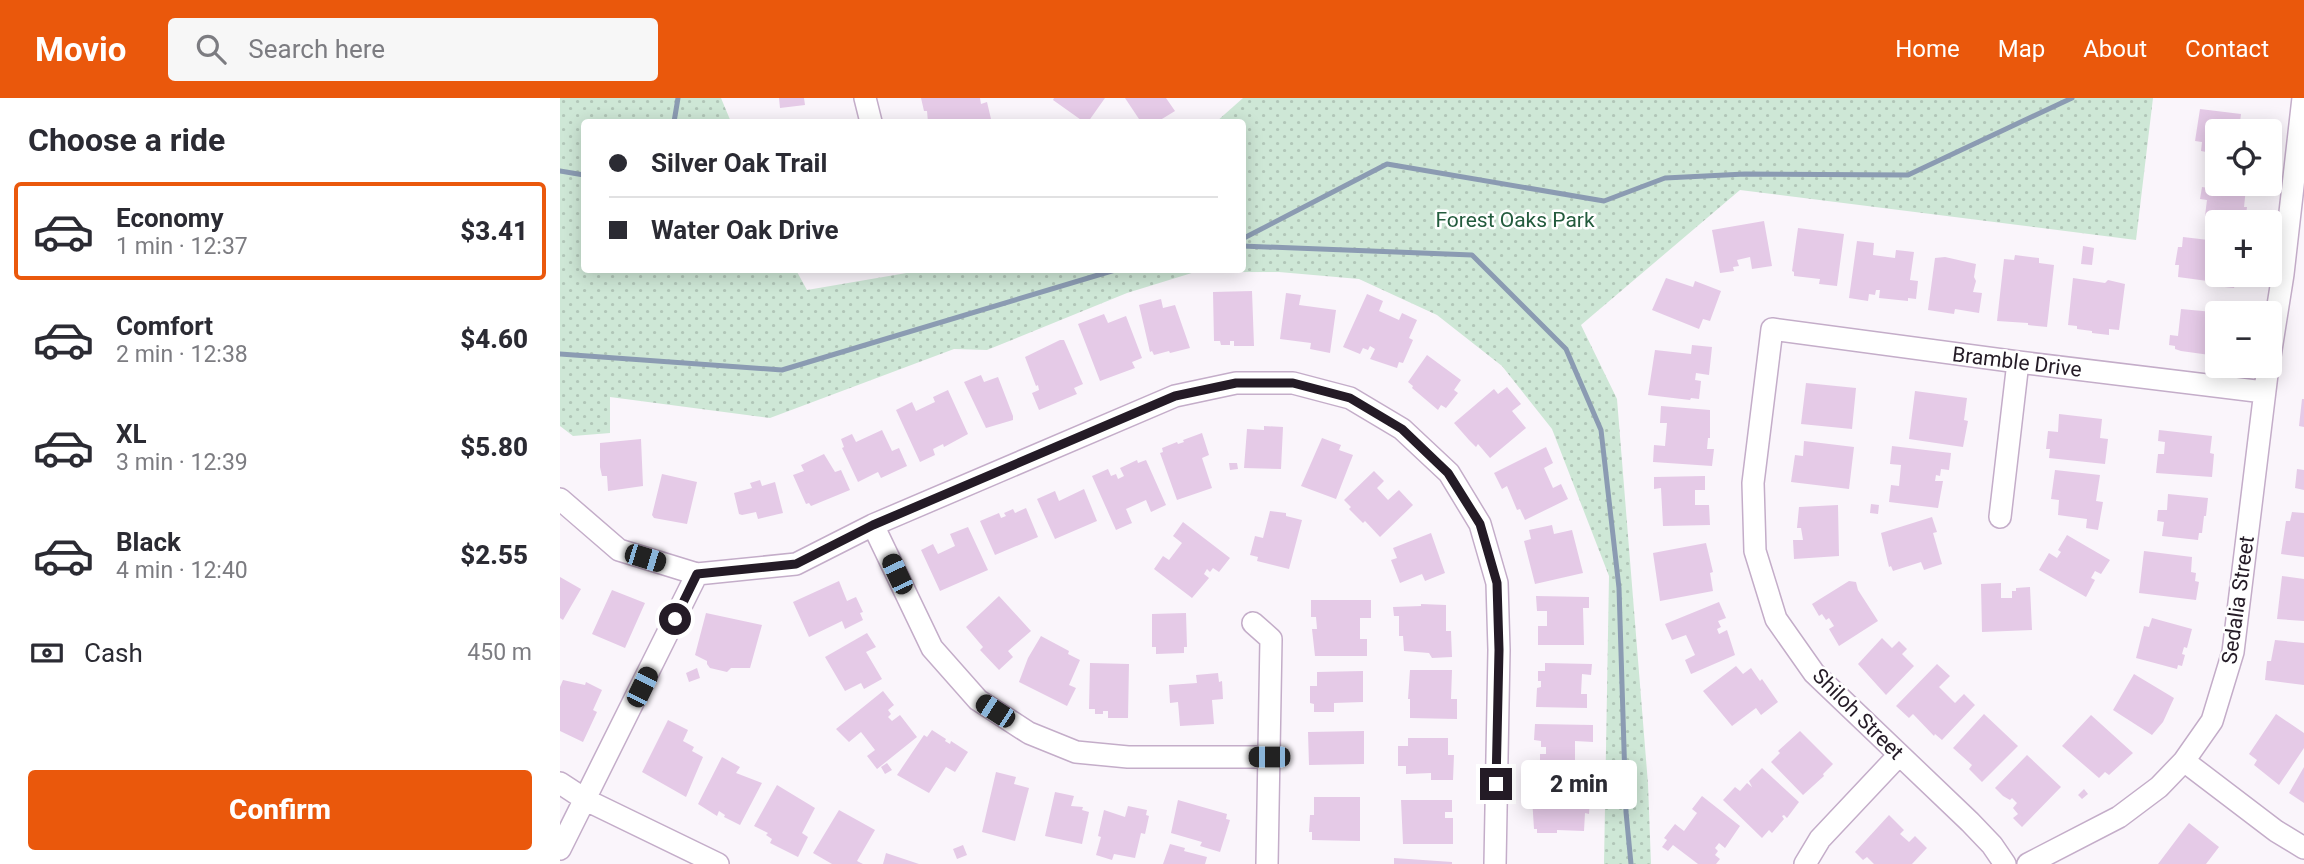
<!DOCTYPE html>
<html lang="en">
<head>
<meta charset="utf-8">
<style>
  :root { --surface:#fff; --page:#f7f7f7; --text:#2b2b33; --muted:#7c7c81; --line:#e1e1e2; --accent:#ea580c }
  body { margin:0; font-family:Roboto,sans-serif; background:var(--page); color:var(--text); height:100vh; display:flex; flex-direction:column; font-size:26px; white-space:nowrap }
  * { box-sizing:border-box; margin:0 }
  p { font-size:23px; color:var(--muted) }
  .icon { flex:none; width:38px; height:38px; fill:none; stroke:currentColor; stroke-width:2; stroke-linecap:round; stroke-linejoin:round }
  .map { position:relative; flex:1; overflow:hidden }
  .side { display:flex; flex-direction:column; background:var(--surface); width:560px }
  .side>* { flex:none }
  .banner { position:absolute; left:21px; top:21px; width:665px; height:154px; border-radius:7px; box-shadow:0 4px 18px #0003; display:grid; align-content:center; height:154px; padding:0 28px; background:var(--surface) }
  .fabs { position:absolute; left:1645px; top:21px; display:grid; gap:14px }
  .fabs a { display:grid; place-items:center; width:77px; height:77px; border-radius:7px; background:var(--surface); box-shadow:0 4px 18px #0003; font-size:35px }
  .end { position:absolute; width:32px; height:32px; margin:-16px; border:9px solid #241b26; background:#fff; box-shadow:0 0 0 4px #fff }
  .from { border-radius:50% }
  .bubble { position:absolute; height:49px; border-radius:7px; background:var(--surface); box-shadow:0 4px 18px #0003; font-size:23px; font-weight:800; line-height:49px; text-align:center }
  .car { position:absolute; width:21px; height:42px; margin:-21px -10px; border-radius:9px; box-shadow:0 0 5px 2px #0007; background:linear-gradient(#222 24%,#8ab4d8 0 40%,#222 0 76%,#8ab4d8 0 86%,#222 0) }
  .banner b { display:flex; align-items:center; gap:24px; height:66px; font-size:26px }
  .banner b+b { border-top:2px solid var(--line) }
  .banner i { width:18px; height:18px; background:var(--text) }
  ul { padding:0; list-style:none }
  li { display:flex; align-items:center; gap:21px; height:98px; margin:0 14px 10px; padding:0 14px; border:4px solid transparent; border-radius:7px }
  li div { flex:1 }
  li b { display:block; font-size:26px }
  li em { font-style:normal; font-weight:800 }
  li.on { border-color:var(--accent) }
  li>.icon { width:63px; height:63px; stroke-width:1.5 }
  h2 { padding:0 28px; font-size:32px; line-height:84px }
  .pay { display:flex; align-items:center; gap:18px; height:77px; padding:0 28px; font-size:26px }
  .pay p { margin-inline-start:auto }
  .action { display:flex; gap:14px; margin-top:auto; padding:14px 28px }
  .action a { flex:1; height:80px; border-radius:7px; background:var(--accent); color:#fff; font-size:28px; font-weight:800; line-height:80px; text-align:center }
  header { display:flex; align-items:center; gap:42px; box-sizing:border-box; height:98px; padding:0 35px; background:var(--accent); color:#fff }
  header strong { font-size:33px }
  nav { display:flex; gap:38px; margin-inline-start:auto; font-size:24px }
  .search { width:490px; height:63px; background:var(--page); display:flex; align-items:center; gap:18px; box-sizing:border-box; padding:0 24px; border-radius:7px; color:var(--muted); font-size:26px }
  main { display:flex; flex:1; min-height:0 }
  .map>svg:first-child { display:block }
  .grass { fill:url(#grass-dots) }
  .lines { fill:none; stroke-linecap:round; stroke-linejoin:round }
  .stream { stroke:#8b9bb2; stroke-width:5 }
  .building { fill:#e5cae7 }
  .street-casing { stroke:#c4adc9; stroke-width:24 }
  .street { stroke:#fff; stroke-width:21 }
  .route { stroke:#241b26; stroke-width:9 }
  .labels { text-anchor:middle; stroke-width:5; stroke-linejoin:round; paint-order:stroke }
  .park-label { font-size:21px; fill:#235b3d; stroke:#fff }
  .street-label { font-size:21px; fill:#241b26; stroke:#fff }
</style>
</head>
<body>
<header>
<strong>Movio</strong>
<div class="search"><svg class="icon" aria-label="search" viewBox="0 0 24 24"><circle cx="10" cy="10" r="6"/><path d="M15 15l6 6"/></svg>Search here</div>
<nav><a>Home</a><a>Map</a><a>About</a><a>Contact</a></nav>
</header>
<main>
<section class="side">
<h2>Choose a ride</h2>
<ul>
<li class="on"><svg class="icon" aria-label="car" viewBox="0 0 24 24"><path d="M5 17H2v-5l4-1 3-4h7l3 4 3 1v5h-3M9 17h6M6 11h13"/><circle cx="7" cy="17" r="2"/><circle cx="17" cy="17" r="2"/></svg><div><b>Economy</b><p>1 min · 12:37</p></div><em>$3.41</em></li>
<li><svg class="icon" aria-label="car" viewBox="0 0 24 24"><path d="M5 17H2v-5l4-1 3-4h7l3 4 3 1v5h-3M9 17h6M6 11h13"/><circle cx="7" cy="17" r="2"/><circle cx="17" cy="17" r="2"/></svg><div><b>Comfort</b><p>2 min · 12:38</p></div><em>$4.60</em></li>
<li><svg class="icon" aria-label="car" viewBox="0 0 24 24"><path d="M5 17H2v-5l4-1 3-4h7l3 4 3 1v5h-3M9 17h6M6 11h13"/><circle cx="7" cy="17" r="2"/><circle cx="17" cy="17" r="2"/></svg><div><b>XL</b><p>3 min · 12:39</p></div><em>$5.80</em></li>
<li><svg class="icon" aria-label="car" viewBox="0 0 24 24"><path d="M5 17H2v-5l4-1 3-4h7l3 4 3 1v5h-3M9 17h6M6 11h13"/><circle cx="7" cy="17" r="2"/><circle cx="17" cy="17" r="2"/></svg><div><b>Black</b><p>4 min · 12:40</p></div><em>$2.55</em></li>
</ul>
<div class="pay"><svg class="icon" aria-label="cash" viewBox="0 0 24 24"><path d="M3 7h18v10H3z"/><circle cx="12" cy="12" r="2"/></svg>Cash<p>450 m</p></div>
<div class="action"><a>Confirm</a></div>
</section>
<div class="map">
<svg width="1744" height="766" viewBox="0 0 1744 766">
  <defs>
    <pattern id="grass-dots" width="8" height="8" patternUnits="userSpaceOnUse" patternTransform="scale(1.75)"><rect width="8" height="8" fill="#cee7d6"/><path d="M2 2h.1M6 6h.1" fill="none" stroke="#b1c6b8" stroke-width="1.8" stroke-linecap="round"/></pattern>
  </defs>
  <rect width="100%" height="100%" fill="#faf5fb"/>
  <path class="grass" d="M0,0H161L171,24H24V172H236L247,192L364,172H682V24H656L683,0H1593L1576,142L1180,92L1021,227L1057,301L1088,686L1091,766H1044L1049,478L992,331L942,268L877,217L799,181L719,174H635L567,195L427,252L394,251L210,320L50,299V335L13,338L0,328Z"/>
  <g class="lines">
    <path class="stream" d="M114,24L118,0
      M0,73L24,77
      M682,141L827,66L1044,103L1105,80L1185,76L1348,77L1512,0
      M682,148L912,157L1006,251L1041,332L1059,490L1066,714L1071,766
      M0,256L222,272L555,172"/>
  </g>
  <path class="building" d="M219,0H244L245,7L220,10Z
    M361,0H420L421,6L427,4L431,21L417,24H368L367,13H364Z
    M494,0H545L528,24H524L493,2Z
    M565,0H606L615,13L597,24H581Z
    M1640,11L1681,16L1680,24L1684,25L1683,33H1657V56L1641,53L1642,44L1635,43Z
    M1650,77L1657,78V86H1684V89L1686,90L1684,109H1687L1685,124L1645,118L1647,102L1640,101L1642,89L1648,90Z
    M1204,123L1212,168L1192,171L1190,159L1177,162L1179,168L1173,169L1174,173L1160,175L1152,132Z
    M1238,130L1284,136L1277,188L1259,186L1260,181L1234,178V174L1232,173Z
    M1623,139L1657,143V177H1678L1674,190L1655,188V184L1618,179L1619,167H1615L1618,149H1622Z
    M1297,143L1314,145L1313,157L1335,160L1336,152L1354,154L1350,182L1358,183L1356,201L1348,200V203L1319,200L1320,192H1316L1315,197L1309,196L1308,203L1289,200Z
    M1523,148L1534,150L1532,167L1521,166Z
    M1455,157L1479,160V165L1494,167L1487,229L1468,227V225L1437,223L1444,161L1454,162Z
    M1385,159L1416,166L1414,179L1416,183L1413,194L1422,195L1419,215L1395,211L1394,216L1368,212L1375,160Z
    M1106,180L1133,189L1135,183L1161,193L1150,223L1143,221L1139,231L1092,212Z
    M1513,180L1545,185L1548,182L1565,186L1559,232L1549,231V237L1532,235V233L1517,231V228L1508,227Z
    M692,193L694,248H674V243H670V247H661L660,243H654L653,194Z
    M726,195L741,197L739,207L776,212L770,255L750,251L751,245L720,241Z
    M807,196L823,203L819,213L839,222L842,215L857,222L849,240L853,242L843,265L839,264L837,270L810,261L815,251L810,248L808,252L803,250L800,256L783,249Z
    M601,201L603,210L615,207L630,250L610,255L609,253L594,257L592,253L590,254L579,207Z
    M1654,207L1672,209L1671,215H1657V258L1621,253L1615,251V248L1609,247L1610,237L1618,238L1621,211L1653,214Z
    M544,216L548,225L566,218L582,260L572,264L575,270L540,283L518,226Z
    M500,242H504L523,286L514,290L517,296L479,312L472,295L479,292L478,287L476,288L465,259Z
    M1132,247L1152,249L1149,277L1136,275L1135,282L1141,283L1139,301L1131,300L1130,302L1088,297L1095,252L1131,256Z
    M867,257L901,282L894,292L898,295L886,310L881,307L878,312L852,290L853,288L848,284Z
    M421,277L424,284L438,279L453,318V322L426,330L404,284Z
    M1246,285L1296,290L1292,331L1241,326Z
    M947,289L961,306L952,313L966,330L930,360L918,346L916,349L909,342L894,325L934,291L938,296Z
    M388,292L408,336L384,349L383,346L373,351L375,357L360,364L336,312L352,304L356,313L375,304L373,299Z
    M1355,293L1407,300L1404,322L1408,323L1403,349L1349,341Z
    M1742,301H1744V329L1739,328Z
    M1101,308L1150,312V340H1148L1147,351H1154L1152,368L1093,364L1094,347L1105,348L1107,325H1100Z
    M1499,316L1542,321L1540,340L1548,341L1545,366L1489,360L1490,351H1486L1488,333L1498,334Z
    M704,328L723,329L721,371L684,370L687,331L704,332Z
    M322,332L332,353L339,350L347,368L321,380L318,374L298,384L282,350L284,349L281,341L292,336L296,344Z
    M1599,332L1652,338L1650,355L1654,356L1652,379L1596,375L1598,356H1604L1605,344L1598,343Z
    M642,335L649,357L642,360L652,390L617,402L600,355L603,354L602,350L617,344L618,346L624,344L623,342Z
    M762,340L781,347L779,352L793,357L776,401L741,388Z
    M81,341L83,388L48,393L47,378H42L40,369V345Z
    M1244,343L1294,349L1289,391L1231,384L1235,357L1243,358Z
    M1332,348L1391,355L1389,372L1381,371L1380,378L1376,377L1375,383H1383L1378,410L1329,404L1331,387L1339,388L1341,367L1330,366Z
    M986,349L993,365L984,370L993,390L1001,386L1008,401L965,422L960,411L957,412L947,388L942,391L934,375Z
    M264,356L275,374L281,372L290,392L251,408L249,405L246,406L233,377L244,373L241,367Z
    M577,362L578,365L586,362L606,407L591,414L586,402L566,411L572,425L556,432L532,378L548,371L551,378L556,376L558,381L564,378L560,370Z
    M669,365H677L678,371L670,372Z
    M1737,371L1744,372V392L1735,390Z
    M1495,372L1540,377L1536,403L1543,404L1538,432L1526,430L1527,421L1498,417L1499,402L1491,401Z
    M814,373L824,383L817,390L828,402L839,392L853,407L820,439L805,423L803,425L789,411L791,409L784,402Z
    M102,376L137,384L127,426L94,420L92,417Z
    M1145,378V392H1135V407H1149L1150,427L1103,428L1101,390L1094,391V379Z
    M200,382L202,388L215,384L223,415L198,421L196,414L182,417L179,416L174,395L192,390L190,385Z
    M524,391L537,423L495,441L477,401L495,393L499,403Z
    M1608,396L1648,400L1646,418H1644L1642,435H1639L1638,442L1602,438L1604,424L1597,423L1598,412H1607Z
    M1311,406L1319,407L1318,416L1310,415Z
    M1278,407L1279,458L1234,461L1233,442H1243L1241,430H1237L1239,409Z
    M466,410L478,439L435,457L420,423L439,415L441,420L446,418L444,415L453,411L455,415Z
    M710,413L726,415V418L742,422L729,471L697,463L698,459L690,457L695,438L703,440Z
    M1732,414L1744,415V459L1721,456L1726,423H1730Z
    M1372,419L1377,434L1373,435L1382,466L1364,472L1361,464L1333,473L1331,468L1329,469L1321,435Z
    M623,424L670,460L659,474L653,470L650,474L647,471L644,476L649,480L632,500L594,471L603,458L609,462L622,445L613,438Z
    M992,427L994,436L1012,432L1023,475L975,486L964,443L971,441L969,432Z
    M408,429L428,472L380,493L361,452L373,446L378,456L395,448L390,436Z
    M871,435L885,475L865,483L862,476L840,485L831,462L837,460L833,450Z
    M1507,437L1550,462L1541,476L1535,473L1531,480L1535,482L1526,499L1479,472L1489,455L1497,460L1501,454L1498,452Z
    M1146,445L1153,474L1150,475L1153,493L1100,503L1093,455Z
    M1584,453L1632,459L1631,474L1636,475L1635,483L1639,484L1636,502L1579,495Z
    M1722,478L1744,481V523L1717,521Z
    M0,479L21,491L3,522L0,520Z
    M279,483L287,503L296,499L303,514L300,515L303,522L285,531L282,523L249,539L233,504Z
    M1289,483L1296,484L1298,492L1318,523L1279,548L1269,531L1274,528L1269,520L1266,522L1262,516L1259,518L1252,506Z
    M1441,485V500H1452V493H1456V490L1470,489L1472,532L1422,534L1421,486Z
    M52,492L85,505L65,550L32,536Z
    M439,498L471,533L448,553L453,559L439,572L420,552L423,549L406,529Z
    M976,498L1029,499V510H1023L1024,547H978V528H987V513H977Z
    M751,502H811V520H800V541H807V558H755L752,531H757L756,519H751Z
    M1159,504L1166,520L1158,523L1161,529L1157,531L1159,536L1167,532L1175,557L1131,576L1125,562L1135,557L1126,537L1112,542L1105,526Z
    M861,506L886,507V533H891L892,559L872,560L869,555L844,553L843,538H839V518H834L833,509L861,508Z
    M146,515L202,527L190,570H171L167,574L150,570L147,566V563L135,557Z
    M626,515L627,549H624V555L596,556V549H592V516Z
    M1592,520L1632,531L1627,550L1624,549L1622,556L1625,557L1622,568L1618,567L1617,571L1576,560L1584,528L1589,529Z
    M307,535L316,549L306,554L322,581L304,591L301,585L285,593L265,559Z
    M481,538L509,553L508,556L520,562L509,587L516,590L507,608L459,584L468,560Z
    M1322,540L1332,550L1339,543L1347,551L1342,556L1354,568L1326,597L1298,566Z
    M1715,542L1744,545V587L1705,582L1707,563H1711Z
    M530,565L569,566L568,620H548V613H543V616H535V611H529Z
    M985,565L1032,566L1031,577L1022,576L1021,596H1027V610L976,609L977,590L981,589V583H978V573H985Z
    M1377,566L1390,578L1379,589L1395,605L1404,596L1415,607L1382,642L1375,636L1374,638L1353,616L1349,620L1336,608Z
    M1176,568L1183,576L1191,570L1200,583L1202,581L1218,604L1201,617L1196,610L1172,628L1143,593Z
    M137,570L140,580L129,584L126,575Z
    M850,572H892L891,601H897V621L850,620V601H848Z
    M803,573V604L774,605V614H754V606L750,605V588H757V574Z
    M658,575L659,584L662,583L663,601L652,602L654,626L620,628L618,604L610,605L609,587L637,585L636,577Z
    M1574,576L1614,600L1603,624L1592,637L1553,612Z
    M3,582L25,587L26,584L42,592L33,612L37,614L23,644L0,633V589Z
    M323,593L334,607L328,612L331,616L328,619L332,623L340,617L357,639L317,671L307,658L315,652L301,634L289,644L276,631Z
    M1424,616L1458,648L1422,684L1409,671L1412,667L1393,650Z
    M1716,616L1744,635V650L1719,687L1694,667L1697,662L1689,656Z
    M1531,617L1573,655L1549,677L1545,674L1539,680L1502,648Z
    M108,622L128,632L123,643L134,649L132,653L143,659L126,699L82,674Z
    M975,626L1033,627V644L1015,643V665H1029L1028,682L980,681V656H986V649H981V643L974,642Z
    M372,632L386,641L385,643L390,646L391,643L408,654L395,674L386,669L369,695L337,677L364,637L367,639Z
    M804,633V666L749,667L748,634Z
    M1240,633L1273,666L1263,676L1264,678L1243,697L1211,664L1220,655L1218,653Z
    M848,640H888V657H894L893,682H871V675L846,676V668H838V648H848Z
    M1467,657L1501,689L1462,729L1453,720L1458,716L1453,710L1457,705L1452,700L1450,702L1443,698L1435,690Z
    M162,659L180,669L176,675L202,685L180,727L164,719L165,717L159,713L157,718L138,706Z
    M327,665L332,672L325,676L321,669Z
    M1744,669V705L1729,695Z
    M1202,670L1239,704L1227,720L1224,717L1222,718L1224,721L1212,735L1209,732L1202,740L1163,702L1175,689L1180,693L1187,685L1192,689L1189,683Z
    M436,674L456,679L454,686L469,690L455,743L422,734Z
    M217,687L255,710L242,735L248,739L238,759L210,745L212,741L206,737L208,735L194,728Z
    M1524,691L1528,696L1522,701L1518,697Z
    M495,694L514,698L511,708L523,709L522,712L529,714L522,746L485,738Z
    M1142,698L1180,728L1165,750L1159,745L1155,750L1158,753L1155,757L1160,761L1156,766H1138L1113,747L1108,753L1102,749L1107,742L1104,740L1115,726L1124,733L1137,715L1132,711Z
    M754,699H800V743L752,742V734H749L750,717H754Z
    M972,699L1030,701L1029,716L1025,715L1024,733L997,732V735H977V731H974Z
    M618,702L667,716L666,721L670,722L660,754L640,748L642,744L611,735Z
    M841,702H892V714H885V720H893V746H843Z
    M568,708L587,712L586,717L589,718L585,736L581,735L575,760L554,756L552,762L536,757L541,739L538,738L544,712L565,719Z
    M279,712L315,732L297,763L303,766H272L253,755Z
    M1329,717L1344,732L1340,736L1349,744L1355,738L1367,750L1352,766H1314L1307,759L1303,762L1295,754Z
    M1629,725L1659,749L1646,766H1598Z
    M610,746L625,750L624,753L647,759L645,766H603Z
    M403,747L407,757L397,761L393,751Z
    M326,755L359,766H323Z
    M834,760L892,764V766H834Z"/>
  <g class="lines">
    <g class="street-casing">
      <path id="street" d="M305,0L311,24
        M1710,258L1723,176L1743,0
        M0,401L59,452L137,476L236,466L313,427L615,298L676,285H733L790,300L842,331L889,375L920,426L937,485L939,552L935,766
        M1440,419L1458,264
        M313,427L372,550L418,602L469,635L516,654L568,659H709
        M693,525L711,541L707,766
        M1624,663L1716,733L1744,750
        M0,685L26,702L158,766
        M0,751L137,476
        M1245,766L1260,741L1339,657
        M1445,766L1432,747L1410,724L1254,575L1216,521L1195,453L1193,385L1212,231L1458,264L1704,294
        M1468,766L1559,719L1599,689L1624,663L1652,623L1673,554L1708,268"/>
    </g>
    <use href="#street" class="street"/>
  </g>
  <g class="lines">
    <path class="route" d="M115,521L137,476L236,466L313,427L615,298L676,285H733L790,300L842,331L888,375L920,426L937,485L939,552L936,686"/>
  </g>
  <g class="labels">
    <g class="park-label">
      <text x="955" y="129">Forest Oaks Park</text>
    </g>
    <g class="street-label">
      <text transform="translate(1457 264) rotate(7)" y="7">Bramble Drive</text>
      <text transform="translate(1678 502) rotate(-82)" y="7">Sedalia Street</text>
      <text transform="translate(1298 616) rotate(45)" y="7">Shiloh Street</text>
    </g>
  </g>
</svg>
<div class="fabs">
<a><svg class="icon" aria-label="locate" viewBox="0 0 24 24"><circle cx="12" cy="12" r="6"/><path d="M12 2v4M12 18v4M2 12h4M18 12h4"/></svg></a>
<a>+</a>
<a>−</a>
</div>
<i class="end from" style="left:115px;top:521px"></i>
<i class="end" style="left:936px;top:686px"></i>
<div class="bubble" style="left:961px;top:662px;width:116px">2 min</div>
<i class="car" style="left:85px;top:460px;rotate:107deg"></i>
<i class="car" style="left:337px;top:476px;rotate:335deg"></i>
<i class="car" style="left:82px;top:589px;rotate:26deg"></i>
<i class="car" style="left:435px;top:613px;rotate:303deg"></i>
<i class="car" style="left:709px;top:659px;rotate:270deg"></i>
<div class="banner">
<b><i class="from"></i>Silver Oak Trail</b>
<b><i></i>Water Oak Drive</b>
</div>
</div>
</main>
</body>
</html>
